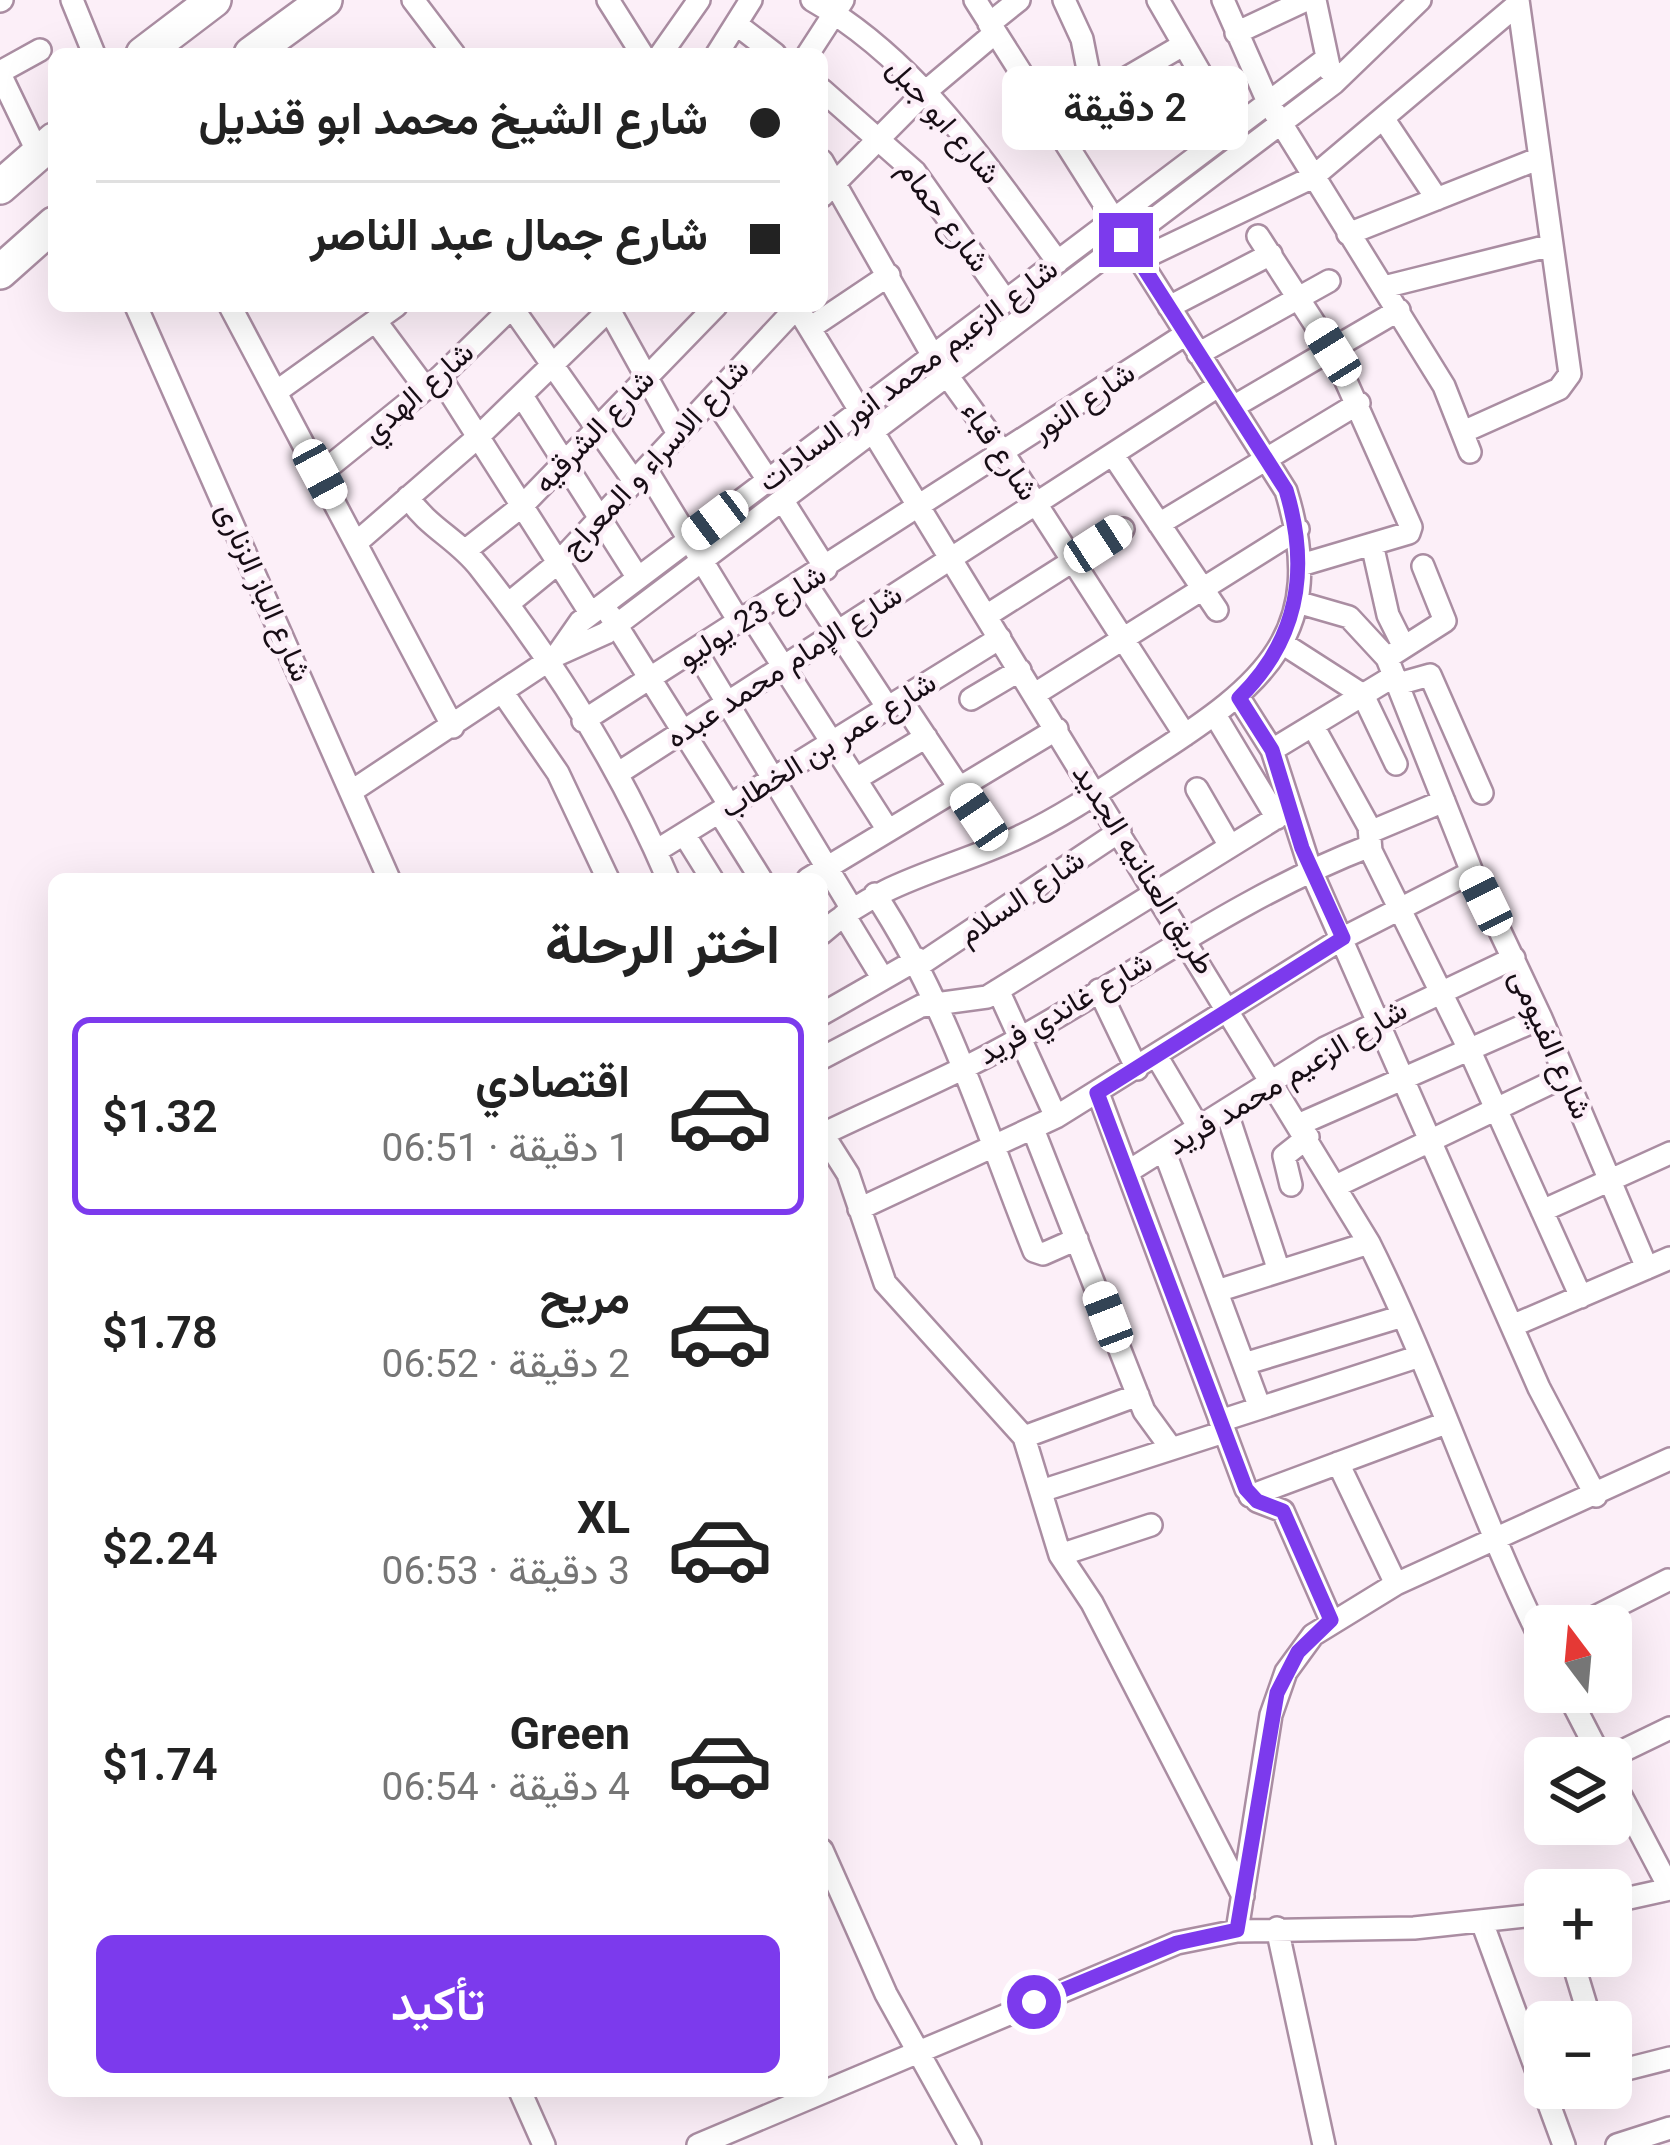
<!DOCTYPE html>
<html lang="ar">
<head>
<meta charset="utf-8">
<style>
  :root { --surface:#fff; --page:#f6f6f6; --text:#222; --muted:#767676; --line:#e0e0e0; --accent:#7c3aed }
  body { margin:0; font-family:Roboto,Vazirmatn,sans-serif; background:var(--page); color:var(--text); direction:rtl; height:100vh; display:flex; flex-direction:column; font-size:45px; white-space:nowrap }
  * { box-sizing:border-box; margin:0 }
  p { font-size:39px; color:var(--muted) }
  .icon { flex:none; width:66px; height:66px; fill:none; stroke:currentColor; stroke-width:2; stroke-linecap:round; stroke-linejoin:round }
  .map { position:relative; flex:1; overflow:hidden; direction:ltr }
  .drawer { position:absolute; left:48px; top:873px; width:780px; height:1224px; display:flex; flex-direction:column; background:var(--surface); border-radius:18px; box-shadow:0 12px 48px #0002; direction:rtl }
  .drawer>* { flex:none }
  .guide { position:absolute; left:48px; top:48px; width:780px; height:264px; border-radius:18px; box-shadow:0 12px 48px #0002; direction:rtl; display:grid; align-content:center; height:264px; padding:0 48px; background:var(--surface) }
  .needle { width:78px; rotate:344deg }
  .buttons { position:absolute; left:1524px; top:1605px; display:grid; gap:24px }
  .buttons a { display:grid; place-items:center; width:108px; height:108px; border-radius:18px; background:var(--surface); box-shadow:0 12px 48px #0002; font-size:60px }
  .end { position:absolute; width:54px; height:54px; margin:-27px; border:15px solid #7c3aed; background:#fff; box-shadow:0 0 0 6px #fff }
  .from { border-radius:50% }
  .bubble { position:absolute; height:84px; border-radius:18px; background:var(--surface); box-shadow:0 12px 48px #0002; font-size:39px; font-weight:600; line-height:84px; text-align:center; direction:rtl }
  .car { position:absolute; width:36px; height:72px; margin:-36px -18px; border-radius:15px; box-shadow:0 0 9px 3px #0007; background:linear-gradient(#fff 24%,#345 0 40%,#fff 0 76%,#345 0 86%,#fff 0) }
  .guide b { display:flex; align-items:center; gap:42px; height:114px; font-size:45px }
  .guide b+b { border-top:3px solid var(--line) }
  .guide i { width:30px; height:30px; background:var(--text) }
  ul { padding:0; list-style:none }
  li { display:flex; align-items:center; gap:36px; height:198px; margin:0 24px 18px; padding:0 24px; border:6px solid transparent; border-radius:18px }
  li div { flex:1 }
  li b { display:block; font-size:45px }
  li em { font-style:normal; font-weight:600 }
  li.selected { border-color:var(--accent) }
  li>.icon { width:108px; height:108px; stroke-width:1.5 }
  h2 { padding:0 48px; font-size:54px; line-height:144px }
  .button { display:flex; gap:24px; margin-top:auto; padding:24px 48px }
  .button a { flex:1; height:138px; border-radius:18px; background:var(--accent); color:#fff; font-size:48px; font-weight:600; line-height:138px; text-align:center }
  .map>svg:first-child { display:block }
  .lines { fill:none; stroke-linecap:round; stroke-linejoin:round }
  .minor-casing { stroke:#aa8da2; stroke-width:26 }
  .highway-casing { stroke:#aa8da2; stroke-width:38 }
  .minor { stroke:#fff; stroke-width:21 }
  .highway { stroke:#fff; stroke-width:33 }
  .route { stroke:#7c3aed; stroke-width:15 }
  .labels { text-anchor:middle; stroke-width:9; stroke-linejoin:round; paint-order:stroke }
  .street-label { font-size:30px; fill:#170d15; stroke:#fceff8 }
</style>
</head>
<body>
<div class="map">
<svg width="1670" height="2145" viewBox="0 0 1670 2145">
  <rect width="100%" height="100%" fill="#fceff8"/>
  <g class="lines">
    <g class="minor-casing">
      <path id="minor" d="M72,0L94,54
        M413,0L454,54
        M608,0L642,54
        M812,0C918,60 987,166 1058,262
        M1064,0L1082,39L1094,100
        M1158,0L1239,140
        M1223,0L1268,102L1444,386L1470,452
        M1315,0L1330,71
        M0,1L2,0
        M736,24L775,54
        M989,24L1019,0
        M1236,33L1306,0
        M661,54L699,0
        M717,54L751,0
        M808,54L843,0
        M0,72L40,50
        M0,74L39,155
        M822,90L915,172L1006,301
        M1385,121L1437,199
        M1057,131L1123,80L1183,45
        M822,161L933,356L1004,454L1185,735
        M822,196L925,92L995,33
        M1348,234L1540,158
        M1258,236L1333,352L1411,527L1409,533L1301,565
        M1139,260L1313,177L1518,4
        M1384,287L1552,245
        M136,306L389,879
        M230,306L453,727
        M511,306L634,481
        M607,306L678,434
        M796,306L1369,1243C1435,1375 1479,1516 1545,1648
        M1169,307L1271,254
        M377,323L426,389
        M810,328L889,275
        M1198,354L1329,281
        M440,377L591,614
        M276,392L396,306
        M522,396L638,578
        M713,397L768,480
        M1233,407L1399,310
        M1463,432L1559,389L1570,374L1518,0
        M1113,455L1217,610
        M646,469L740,623
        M320,474L440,377L513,306
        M408,497C427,527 459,540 480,568C554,662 621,769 668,879
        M783,501L826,569
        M1159,524L1359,403
        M356,543L478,437L613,306
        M1372,544L1388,615L1404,647
        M466,550L522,506L716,306
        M805,582L888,708
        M1297,602L1349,617L1387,658L1472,872L1541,1018L1647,1268
        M508,604L558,563L797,307
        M610,615L730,806
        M751,616L888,830
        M986,616L1123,529
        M1282,643L1363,695L1396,764
        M696,651L852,909
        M557,655L580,622L1326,59
        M1387,658L1445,621L1423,566
        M1398,684L1430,675L1482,793
        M503,693L558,773L608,879
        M1035,694L1298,529
        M1239,698L1272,750L1310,868L1539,1388L1596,1496
        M971,699L1020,670
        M901,700L998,846
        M1215,715L1277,818
        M583,721L1186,334
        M1313,726L1369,827L1371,851L1469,1049L1581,1297
        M1272,750L1394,676
        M617,774L1218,386
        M856,779L926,737
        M1197,789L1230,846
        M352,791L557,655L606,633L1334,83L1420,0
        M719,812L761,879
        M1370,832L1444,801
        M684,834L712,879
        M656,851L1000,638
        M808,879L1057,729
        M875,894C948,1004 985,1129 1034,1251L1043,1254L1077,1239
        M844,915L883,979
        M822,933C881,880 951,869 1019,837C1066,815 1110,784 1153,756C1263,685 1330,633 1286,491L975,0
        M921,964L1120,831
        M998,990L1056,1117
        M1099,990L1137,1069
        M822,1014L918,959
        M1157,1057L1199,1128
        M822,1058L921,1006L987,997L1289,810
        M1098,1093L1246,1489L1257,1501L1283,1511L1331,1620
        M1226,1110L1279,1271
        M1300,1124L1541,1018
        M1033,1129L1144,1411L1171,1448
        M822,1133L848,1174L885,1283L1024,1437L1060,1555L1092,1603L1243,1896
        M823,1134C889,1102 958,1074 1022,1037C1138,972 1245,894 1370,846
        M1164,1150L1260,1408
        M1129,1171L1325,1048L1514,958
        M1291,1185L1284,1156L1308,1137
        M1336,1186L1565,1076
        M859,1209L1056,1117L1343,938L1472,872
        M1542,1211L1670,1153
        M1217,1291L1369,1243
        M1512,1326L1670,1258
        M1244,1364L1403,1316
        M1220,1421L1420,1356
        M1024,1437L1138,1395
        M1338,1463L1396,1584
        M1041,1491L1224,1432
        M1250,1496L1446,1423
        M1060,1555L1151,1525
        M1577,1626L1668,1580
        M1567,1692L1601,1758
        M1608,1758L1670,1728
        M1611,1777L1670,1889
        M822,1850L886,1994L970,2145
        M1611,1902L1670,1889
        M1482,1922L1564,2145
        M1277,1928L1324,2145
        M1237,1931L1271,1715L1286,1672L1313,1635L1396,1584L1670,1459
        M1571,1956L1591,2022
        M1611,2073L1670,2058
        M520,2091L544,2145
        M698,2145L1177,1943L1237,1931L1414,1928L1545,1914
        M1617,2145L1670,2128"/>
    </g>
    <g class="highway-casing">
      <path id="highway" d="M143,54L214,0
        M251,54L325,0
        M0,187L54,140
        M0,272L54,224"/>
    </g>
    <use href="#minor" class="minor"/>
    <use href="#highway" class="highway"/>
  </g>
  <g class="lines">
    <path class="route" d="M1034,2002L1177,1943L1237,1930L1277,1693L1298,1652L1331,1620L1283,1511L1257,1501L1246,1489L1097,1093L1343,938L1302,848L1272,750L1239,698C1299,639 1310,569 1286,490L1126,240"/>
  </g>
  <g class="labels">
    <g class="street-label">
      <text transform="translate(944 121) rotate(49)" y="10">شارع ابو جبل</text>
      <text transform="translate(944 216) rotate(53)" y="10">شارع حمام</text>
      <text transform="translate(908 375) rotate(-37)" y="10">شارع الزعيم محمد انور السادات</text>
      <text transform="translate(418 392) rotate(-41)" y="10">شارع الهدي</text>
      <text transform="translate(1083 402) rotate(-34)" y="10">شارع النور</text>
      <text transform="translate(594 431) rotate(-46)" y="10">شارع الشرقيه</text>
      <text transform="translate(1000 451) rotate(56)" y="10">شارع قباء</text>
      <text transform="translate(655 458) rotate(-47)" y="10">شارع الاسراء و المعراج</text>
      <text transform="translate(264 592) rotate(66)" y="10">شارع الباز الزنارى</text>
      <text transform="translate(752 616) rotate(-32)" y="10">شارع 23 يوليو</text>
      <text transform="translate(784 666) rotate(-33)" y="10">شارع الإمام محمد عبده</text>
      <text transform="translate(828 745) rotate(-32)" y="10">شارع عمر بن الخطاب</text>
      <text transform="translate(1144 869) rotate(58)" y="10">طريق العنانيه الجديد</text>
      <text transform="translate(1021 897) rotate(-34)" y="10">شارع السلام</text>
      <text transform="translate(1065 1008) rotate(-30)" y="10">شارع غاندي فريد</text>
      <text transform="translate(1551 1044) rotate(66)" y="10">شارع الفيومى</text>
      <text transform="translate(1287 1077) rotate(-31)" y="10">شارع الزعيم محمد فريد</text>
    </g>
  </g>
</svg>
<div class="buttons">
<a><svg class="needle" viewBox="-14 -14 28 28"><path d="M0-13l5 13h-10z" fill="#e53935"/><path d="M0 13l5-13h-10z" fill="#767676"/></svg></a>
<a><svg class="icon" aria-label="layers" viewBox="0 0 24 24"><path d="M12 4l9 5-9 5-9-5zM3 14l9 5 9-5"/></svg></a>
<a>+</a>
<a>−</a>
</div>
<i class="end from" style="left:1034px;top:2002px"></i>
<i class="end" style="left:1126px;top:240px"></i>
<div class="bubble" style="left:1002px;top:66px;width:246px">2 دقيقة</div>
<i class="car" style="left:1333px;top:352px;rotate:328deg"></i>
<i class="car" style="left:320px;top:474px;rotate:152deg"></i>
<i class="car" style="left:715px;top:520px;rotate:233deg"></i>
<i class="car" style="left:1098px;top:544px;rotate:57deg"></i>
<i class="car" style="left:979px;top:817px;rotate:326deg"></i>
<i class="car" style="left:1486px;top:901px;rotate:334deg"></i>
<i class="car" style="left:1108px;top:1317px;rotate:339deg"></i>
<div class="guide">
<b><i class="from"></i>شارع الشيخ محمد ابو قنديل</b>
<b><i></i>شارع جمال عبد الناصر</b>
</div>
<section class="drawer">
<h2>اختر الرحلة</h2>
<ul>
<li class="selected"><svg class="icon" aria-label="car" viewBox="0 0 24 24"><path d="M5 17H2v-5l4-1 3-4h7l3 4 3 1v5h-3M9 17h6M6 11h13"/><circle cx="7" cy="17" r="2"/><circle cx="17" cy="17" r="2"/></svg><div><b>اقتصادي</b><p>1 دقيقة · 06:51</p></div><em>$1.32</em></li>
<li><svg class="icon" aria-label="car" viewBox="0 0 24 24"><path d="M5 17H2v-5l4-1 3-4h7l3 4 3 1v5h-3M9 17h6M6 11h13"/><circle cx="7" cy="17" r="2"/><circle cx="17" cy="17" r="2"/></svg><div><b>مريح</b><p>2 دقيقة · 06:52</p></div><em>$1.78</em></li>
<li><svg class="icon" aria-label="car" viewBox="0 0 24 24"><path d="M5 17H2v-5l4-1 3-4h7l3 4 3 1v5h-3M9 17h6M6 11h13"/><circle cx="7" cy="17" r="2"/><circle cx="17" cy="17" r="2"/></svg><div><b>XL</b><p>3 دقيقة · 06:53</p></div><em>$2.24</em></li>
<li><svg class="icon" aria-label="car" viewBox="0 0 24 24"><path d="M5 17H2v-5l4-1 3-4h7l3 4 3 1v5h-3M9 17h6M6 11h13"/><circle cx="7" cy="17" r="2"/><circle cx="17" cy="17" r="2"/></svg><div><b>Green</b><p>4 دقيقة · 06:54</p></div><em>$1.74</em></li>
</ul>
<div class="button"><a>تأكيد</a></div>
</section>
</div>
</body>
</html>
